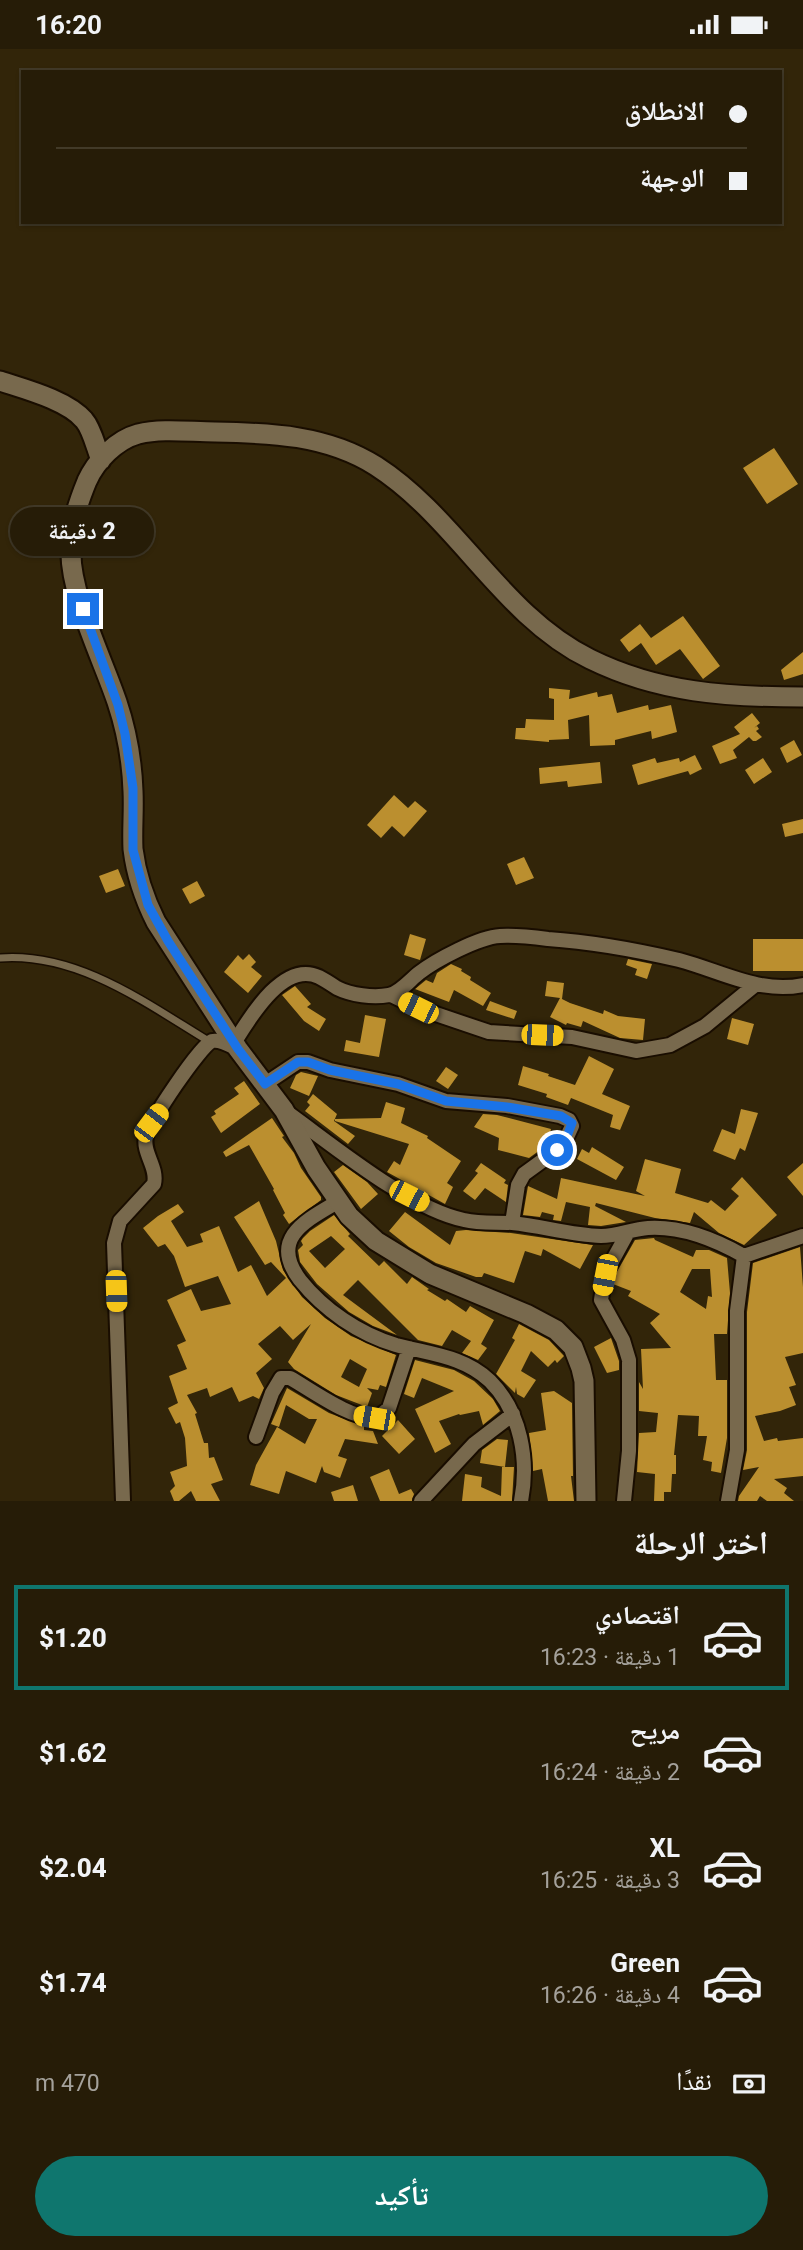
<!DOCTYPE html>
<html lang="ar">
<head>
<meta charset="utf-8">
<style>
  :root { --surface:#261c07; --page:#322915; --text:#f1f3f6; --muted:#a4a19b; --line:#423a28; --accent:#0f766e }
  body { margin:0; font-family:Roboto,"Noto Naskh Arabic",sans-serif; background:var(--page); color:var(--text); direction:rtl; height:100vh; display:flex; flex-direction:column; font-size:26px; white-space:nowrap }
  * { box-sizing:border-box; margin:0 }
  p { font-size:23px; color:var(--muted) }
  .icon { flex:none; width:38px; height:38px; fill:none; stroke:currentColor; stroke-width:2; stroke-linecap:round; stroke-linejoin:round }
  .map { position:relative; height:1452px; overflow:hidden; direction:ltr }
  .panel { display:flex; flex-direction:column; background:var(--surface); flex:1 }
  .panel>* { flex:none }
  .guide { position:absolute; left:21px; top:21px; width:761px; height:154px; border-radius:0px; box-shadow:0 2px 5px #0004,0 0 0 2px var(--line); direction:rtl; display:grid; align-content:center; height:154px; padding:0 35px; background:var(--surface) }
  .end { position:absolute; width:32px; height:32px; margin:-16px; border:9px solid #1a73e8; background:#fff; box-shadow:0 0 0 4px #fff }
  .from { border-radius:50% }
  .bubble { position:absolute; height:49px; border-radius:24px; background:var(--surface); box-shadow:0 2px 5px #0004,0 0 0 2px var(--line); font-size:23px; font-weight:800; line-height:49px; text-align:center; direction:rtl }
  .car { position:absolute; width:21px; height:42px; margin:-21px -10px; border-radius:9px; box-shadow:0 0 5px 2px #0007; background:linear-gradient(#f5c518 24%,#345 0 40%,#f5c518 0 76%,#345 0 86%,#f5c518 0) }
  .guide b { display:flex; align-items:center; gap:24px; height:66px; font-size:26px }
  .guide b+b { border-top:2px solid var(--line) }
  .guide i { width:18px; height:18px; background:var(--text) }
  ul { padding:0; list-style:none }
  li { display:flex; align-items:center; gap:21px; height:105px; margin:0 14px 10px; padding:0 21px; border:4px solid transparent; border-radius:0px }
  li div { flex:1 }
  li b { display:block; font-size:26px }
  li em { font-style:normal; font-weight:800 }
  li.on { border-color:var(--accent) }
  li>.icon { width:63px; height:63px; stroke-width:1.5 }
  h2 { padding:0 35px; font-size:32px; line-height:84px }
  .pay { display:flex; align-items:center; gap:18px; height:77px; padding:0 35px; font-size:26px }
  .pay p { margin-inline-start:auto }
  .action { display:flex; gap:14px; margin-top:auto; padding:14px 35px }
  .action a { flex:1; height:80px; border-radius:42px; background:var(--accent); color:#fff; font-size:28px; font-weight:800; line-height:80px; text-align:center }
  .status { display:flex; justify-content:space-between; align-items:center; height:49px; padding:0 35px; background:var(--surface); direction:ltr }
  .status svg { height:19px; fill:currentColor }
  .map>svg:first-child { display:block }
  .building { fill:#bb8f2f; fill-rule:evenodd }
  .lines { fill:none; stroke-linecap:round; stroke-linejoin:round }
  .lane-casing { stroke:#190d00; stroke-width:10 }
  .street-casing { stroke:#190d00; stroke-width:18 }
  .secondary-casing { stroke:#190d00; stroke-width:23 }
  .lane { stroke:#78694d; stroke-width:7 }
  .street { stroke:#78694d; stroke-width:14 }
  .secondary { stroke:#78694d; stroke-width:19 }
  .route { stroke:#1a73e8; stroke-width:9 }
</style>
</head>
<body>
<div class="status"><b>16:20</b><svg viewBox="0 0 49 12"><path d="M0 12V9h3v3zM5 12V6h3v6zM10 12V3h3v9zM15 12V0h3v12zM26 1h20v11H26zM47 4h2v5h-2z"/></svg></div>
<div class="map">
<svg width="803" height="1452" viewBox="0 0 803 1452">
  <rect width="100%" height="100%" fill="#322509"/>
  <path class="building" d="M774,399L798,435L767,455L743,419Z
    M683,567L720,617L703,630L680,600L656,616L641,594L629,603L620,591L640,575L651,589Z
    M803,603V625L784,631L781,621Z
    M549,639L570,641L569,650L597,643L598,648L612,645L617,664L648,656L649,661L671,656L677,683L652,690L651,682L615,691V696L590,697L589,666L568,671L569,690L549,691V693L515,690L516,679H525L526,670L554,671V650L549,649Z
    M752,664L760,674L754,679L757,677L759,680L756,682L762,688L756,692H753L749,688L733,701L737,709L720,715L712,697L740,685L734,678Z
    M794,691L802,706L787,714L780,699Z
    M695,706L702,720L690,726L688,722L638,736L632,716L655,709L657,714L679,709L680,713Z
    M763,709L772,723L754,735L745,721Z
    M600,713L602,734L568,738L567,732L540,735L539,719Z
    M394,746L408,759L415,752L427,762L404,788L392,777L381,789L367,776Z
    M803,770V784L785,788L782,775Z
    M524,808L534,829L516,836L507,815Z
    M118,820L125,837L106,844L99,827Z
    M197,832L205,847L190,855L182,840Z
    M410,885L426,890L420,911L404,906Z
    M753,890H803V922H753Z
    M249,905L256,913L251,918L262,927L248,944L224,923L238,906L243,911Z
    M628,910L652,915L647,930L635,926L637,920L626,916Z
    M451,915L462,920L461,922L471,928L470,931L491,944L483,957L454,941L449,953L415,940L426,931L433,934L437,924Z
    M547,932L564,934L562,950L560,949L570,954L603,965L604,961L618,967L645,970L643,991L620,989L583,972L581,978L567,974L566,976L550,968L560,949L545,947Z
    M295,937L311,955L307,958L326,970L319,982L304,972L282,946Z
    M490,952L517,962L514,970L486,961Z
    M365,966L386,970L379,1008L344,1002L346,991L360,994Z
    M732,969L754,975L748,996L727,990Z
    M589,1007L614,1020L602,1045L630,1057L620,1081L610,1078L613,1066L571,1049L568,1056L546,1048L547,1045L518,1036L523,1017L549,1025L548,1027L575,1036Z
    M446,1018L458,1026L448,1040L436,1032Z
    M301,1023L318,1027L309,1047L290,1039L296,1026Z
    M244,1032L260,1055L221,1084L211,1068L216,1065L214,1062L239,1045L234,1039Z
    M313,1045L337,1065L334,1072L355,1087L348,1095L305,1062L310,1056L307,1053Z
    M386,1053L405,1059L401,1074L428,1087L427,1089L461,1112L447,1134L453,1138L445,1155L387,1123L394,1112L400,1116L409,1095L335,1072V1070L381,1069Z
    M741,1060L758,1064L745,1102L740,1099L735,1111L713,1102L722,1080L735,1085Z
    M483,1065L497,1066L551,1080L547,1096L529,1109L498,1101L499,1089L474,1078Z
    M272,1069L284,1087L282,1088L294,1104L301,1119L321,1148V1151L289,1175L283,1166L285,1164L273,1141L274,1140L249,1096L226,1108L223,1103Z
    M592,1098L624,1118L616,1131L577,1110L582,1100L589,1104Z
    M645,1110L681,1120L675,1144L708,1154L711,1151L725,1162L739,1147L731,1140L742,1128L777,1166L744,1196L719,1184L694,1163L690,1174L655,1169L596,1154L595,1157L626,1173L601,1177L588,1176L590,1158L566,1153L561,1172L553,1171L554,1166L542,1163L540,1168L523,1166L528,1137L557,1150L561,1129L645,1147L636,1142Z
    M481,1114L506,1131L504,1134L508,1136L506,1153L485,1139L475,1151L463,1142L478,1124L475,1122Z
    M803,1114V1147L787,1128Z
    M343,1116L367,1133L378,1145L361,1160L334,1123Z
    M259,1152L276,1192L283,1221L302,1248L325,1269L351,1287L396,1306L386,1338L380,1336L378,1341L367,1339L372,1344L367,1358L336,1346L294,1320L288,1313L311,1275L293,1291L280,1277L258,1295L272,1310L256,1324L264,1339L259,1350L253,1347L239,1353L232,1338L210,1348L207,1339L187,1346L197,1364L195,1365L204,1394H208L209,1409L214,1408L223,1431L211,1435L220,1452H196L191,1442L179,1452H174L170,1442L175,1437L170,1423L187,1417L185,1389L180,1373L176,1375L168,1359L178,1354L169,1327L187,1320L177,1296L186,1292L167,1251L191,1240L201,1262L231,1255L218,1227L185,1238L174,1207L165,1195L158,1198L143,1179L158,1167L178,1155L184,1163L171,1172L187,1198L203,1193L200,1185L219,1177L238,1223L251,1216L267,1247L286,1229L271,1213L265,1216L234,1168ZM350,1310L367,1320L359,1338L341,1328Z
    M405,1163L450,1196L456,1182L466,1181L511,1184L593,1196L580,1220L543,1200L541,1207L525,1202L514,1234L484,1224L482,1228H476L436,1214L409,1198L389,1182Z
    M334,1166L350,1185L348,1187L379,1217L384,1212L407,1235L412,1228L429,1240L427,1241L445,1252L447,1250L466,1263L470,1257L494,1271L481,1295L487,1299L478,1311L462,1304L471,1292L452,1281L442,1297L418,1291L358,1231L343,1246L397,1286L373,1277L349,1263L317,1235L300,1213L298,1201L303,1196L301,1192L303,1189L310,1182ZM331,1187L345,1200L325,1219L309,1202Z
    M654,1189L655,1191L693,1208L696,1201H709L727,1209L730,1244L727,1285H714L716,1331H727V1389L721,1424L711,1422L712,1413L703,1411L707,1387H698L699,1367L678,1366L674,1406H676V1425H672L671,1443H664V1452H654L655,1425L637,1423L639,1384L656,1383L658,1364L639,1362V1333L643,1340L641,1300L671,1299L650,1274L660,1265L628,1247L631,1242L613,1235L614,1228L635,1191ZM692,1220H710L712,1248L708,1247L706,1260L680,1243Z
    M800,1198L803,1238V1304L785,1308L796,1336L789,1338L796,1356L780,1362L755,1367L764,1392L777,1389L778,1392L803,1389V1427L774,1430L787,1439L784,1444L794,1452H767L760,1447L757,1452H738L739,1447L759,1418L743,1421L747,1401V1263L753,1214Z
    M519,1275L549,1291L564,1307L557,1314L555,1311L548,1318L531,1302L521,1322L536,1331L524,1349L517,1345L516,1338L515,1344L496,1325L515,1291L512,1289Z
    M611,1289L619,1312V1321L607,1324L594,1298Z
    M415,1311L454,1321L474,1332L493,1350L500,1362L483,1376L479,1362L460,1366L459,1365L439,1372L451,1395L435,1404L415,1360L454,1342L422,1329L414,1349L404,1345Z
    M287,1339L329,1364L364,1377V1381L373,1382L378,1395L345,1390L338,1407L347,1410L340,1429L324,1423L322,1417L316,1434L286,1422L279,1445L250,1436L256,1416L277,1378L305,1395L317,1370H309L286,1356L279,1378L271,1375Z
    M554,1342L572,1354L573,1427H571L574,1452H548L542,1420L533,1422L529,1384L546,1381L541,1344Z
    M398,1371L415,1390L399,1405L382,1387Z
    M497,1390L508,1391L505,1418L480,1414L482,1401Z
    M502,1418H514L512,1452H462L465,1425L482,1428L481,1438L501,1447Z
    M389,1420L399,1445L411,1440L414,1445L412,1452H380L370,1428Z
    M353,1436L358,1452H334L331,1443Z"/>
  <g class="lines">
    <g class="lane-casing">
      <path id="lane" d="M0,909C78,903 147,955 210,993"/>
    </g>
    <g class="street-casing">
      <path id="street" d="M391,946L418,959L489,983L572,988L636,1002L670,996L705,977L755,936
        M234,994C249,970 283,911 319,928C325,931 331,935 337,939C351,946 373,949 389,946C400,944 410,931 419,924C436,911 479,888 500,887C516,886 532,888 548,890C593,893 636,901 679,911C721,922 759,945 803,936
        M265,1035L298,1013H308L330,1021L398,1035L446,1052L507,1057L560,1067L569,1071L572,1077L566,1090L557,1101L524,1125L518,1136L512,1174
        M288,1064C334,1097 410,1160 464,1171C480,1175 496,1173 512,1174C542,1177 571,1186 601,1187C618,1187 632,1180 648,1179C681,1177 716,1191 744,1207L737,1262V1401L728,1452
        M339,1152C307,1171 268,1189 300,1231C324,1261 359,1285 396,1296C429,1305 464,1307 490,1332C521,1363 529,1411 521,1452
        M744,1207L803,1187
        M256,1388L272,1344L281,1329H290C310,1340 353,1372 375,1368C381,1367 385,1363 389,1359L409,1299
        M123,1452L114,1194L120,1172L154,1135C158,1118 142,1104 146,1087C149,1073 200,997 212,992C220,990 231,997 238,1000
        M421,1452L474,1395L513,1365
        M624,1452L629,1402V1311L623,1291L601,1251L605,1225L627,1185"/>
    </g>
    <g class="secondary-casing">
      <path id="secondary" d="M0,332C24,340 67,351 84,371C92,380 96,399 101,411
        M586,1452L584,1332L581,1319L573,1298L556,1281L526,1265L430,1225L376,1192L349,1167L316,1119L284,1061L238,1000L156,873C145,851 136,825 133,800C132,780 134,761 133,742C132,713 126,680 117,653C103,611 69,543 71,500C71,475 78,454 87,432C96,412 116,391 138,385C163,379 190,383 215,383C271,384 327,386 376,417C457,469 502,567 590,610C659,644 727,648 803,648"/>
    </g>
    <use href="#lane" class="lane"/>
    <use href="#street" class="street"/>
    <use href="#secondary" class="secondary"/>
  </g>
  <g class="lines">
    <path class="route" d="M83,560L118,656L125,685L133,739V801L148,856L168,892L238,1000L265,1035L298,1013H308L330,1021L398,1035L446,1052L507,1058L561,1067L572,1074L566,1090L557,1101"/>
  </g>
</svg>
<i class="end from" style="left:557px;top:1101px"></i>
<i class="end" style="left:83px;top:560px"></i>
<div class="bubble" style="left:10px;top:458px;width:144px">2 دقيقة</div>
<i class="car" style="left:418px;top:959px;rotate:296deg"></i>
<i class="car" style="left:542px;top:986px;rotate:92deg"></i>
<i class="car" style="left:151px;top:1074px;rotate:37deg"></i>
<i class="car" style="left:409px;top:1147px;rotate:117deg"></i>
<i class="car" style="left:605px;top:1226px;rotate:191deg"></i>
<i class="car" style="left:116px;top:1242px;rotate:178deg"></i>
<i class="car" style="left:374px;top:1369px;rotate:280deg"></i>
<div class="guide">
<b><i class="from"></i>الانطلاق</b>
<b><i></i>الوجهة</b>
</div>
</div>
<section class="panel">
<h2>اختر الرحلة</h2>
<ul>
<li class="on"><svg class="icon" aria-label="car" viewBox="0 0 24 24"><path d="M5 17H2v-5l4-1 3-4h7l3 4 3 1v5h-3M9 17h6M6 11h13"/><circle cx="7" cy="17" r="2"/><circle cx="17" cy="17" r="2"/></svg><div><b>اقتصادي</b><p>1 دقيقة · 16:23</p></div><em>$1.20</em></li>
<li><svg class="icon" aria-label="car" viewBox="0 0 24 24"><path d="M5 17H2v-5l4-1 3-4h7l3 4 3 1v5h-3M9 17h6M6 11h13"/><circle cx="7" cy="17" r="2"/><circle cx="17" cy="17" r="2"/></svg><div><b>مريح</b><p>2 دقيقة · 16:24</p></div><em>$1.62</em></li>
<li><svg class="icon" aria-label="car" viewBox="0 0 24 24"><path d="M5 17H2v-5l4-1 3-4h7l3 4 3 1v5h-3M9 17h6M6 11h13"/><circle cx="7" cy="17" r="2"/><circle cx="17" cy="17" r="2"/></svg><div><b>XL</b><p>3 دقيقة · 16:25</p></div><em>$2.04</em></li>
<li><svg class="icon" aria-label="car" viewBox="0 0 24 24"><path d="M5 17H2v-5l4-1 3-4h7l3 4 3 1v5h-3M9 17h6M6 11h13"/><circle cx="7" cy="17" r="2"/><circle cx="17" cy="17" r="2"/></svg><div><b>Green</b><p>4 دقيقة · 16:26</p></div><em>$1.74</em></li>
</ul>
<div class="pay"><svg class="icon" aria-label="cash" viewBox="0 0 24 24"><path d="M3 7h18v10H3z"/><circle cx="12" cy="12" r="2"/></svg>نقدًا<p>470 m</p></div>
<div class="action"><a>تأكيد</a></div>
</section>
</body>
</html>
